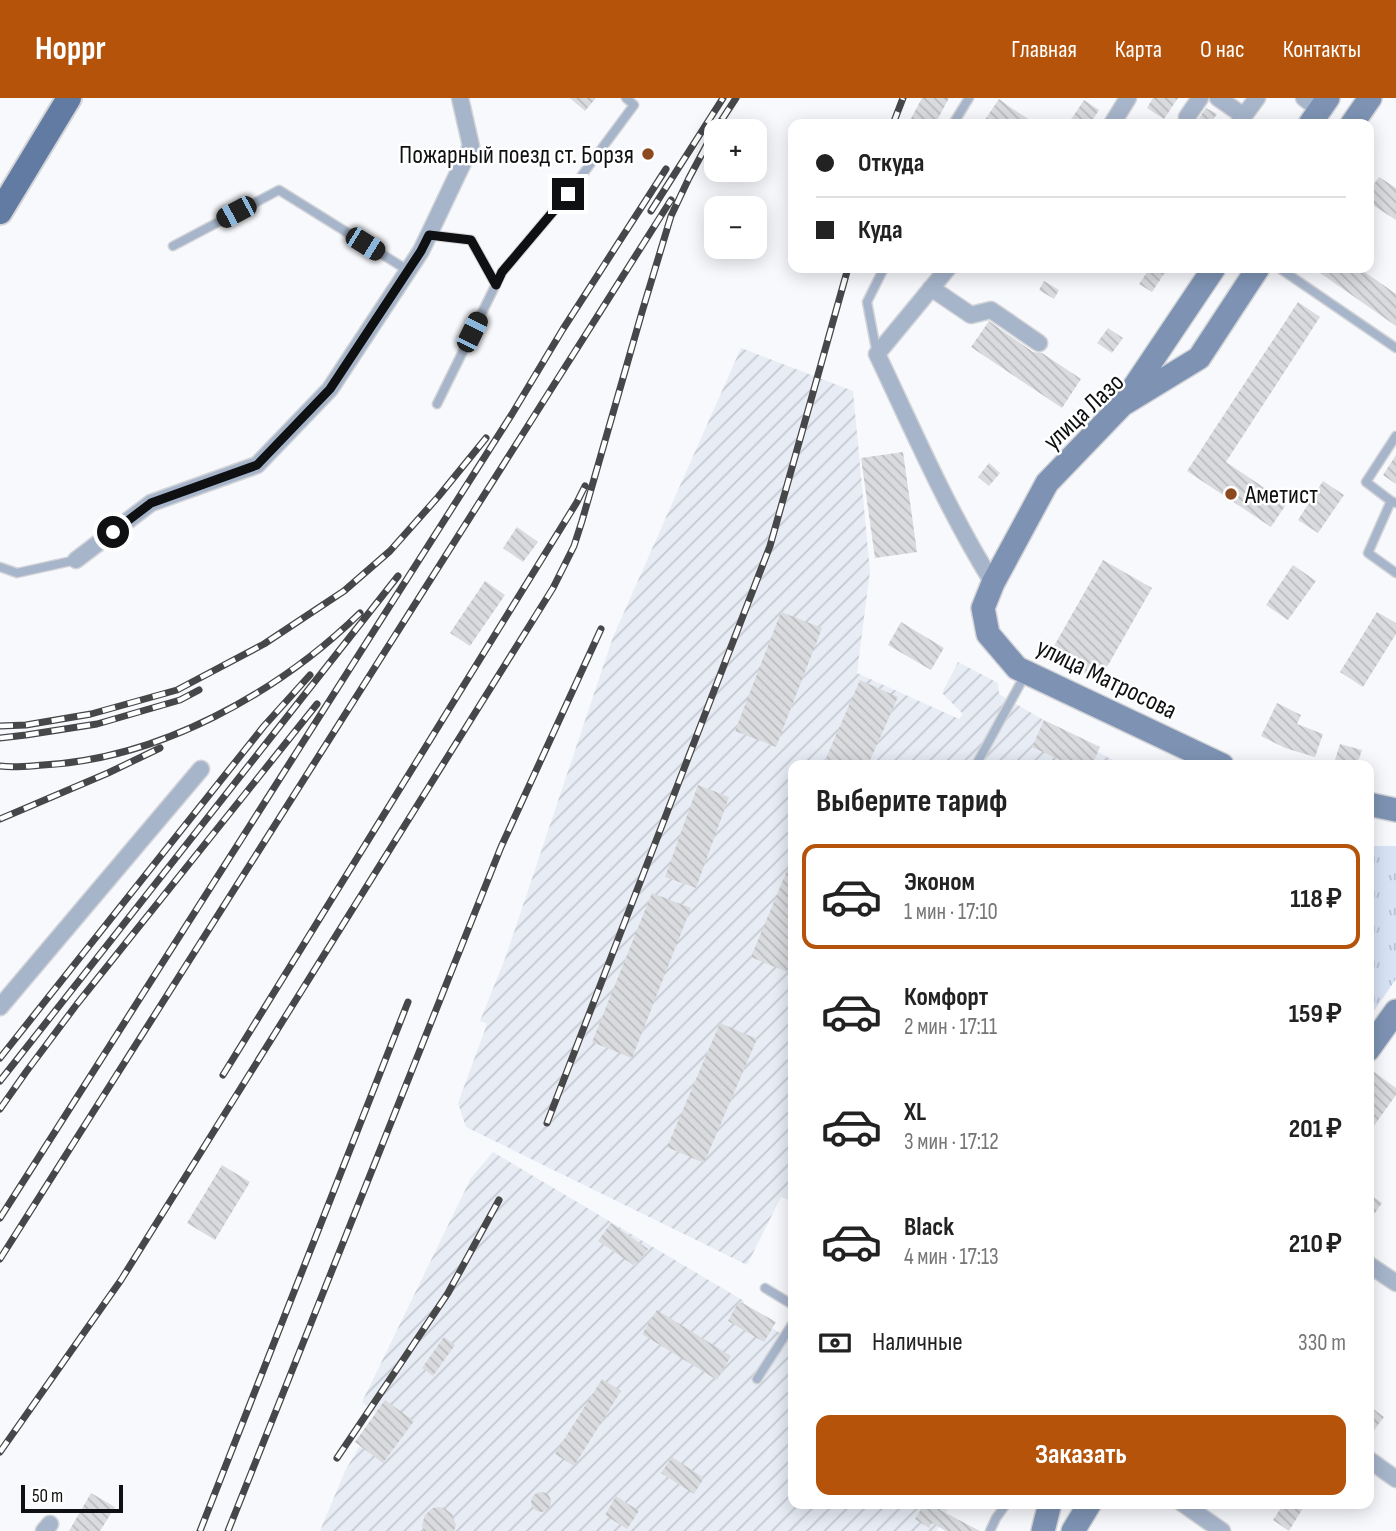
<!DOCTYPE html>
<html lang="ru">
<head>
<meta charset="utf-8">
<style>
  :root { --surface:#fff; --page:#f2f2f2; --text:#222; --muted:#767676; --line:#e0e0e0; --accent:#b45309 }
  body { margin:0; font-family:"Sofia Sans Condensed",sans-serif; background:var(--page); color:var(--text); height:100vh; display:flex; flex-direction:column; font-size:26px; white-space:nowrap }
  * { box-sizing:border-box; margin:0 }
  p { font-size:23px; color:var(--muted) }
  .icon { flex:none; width:38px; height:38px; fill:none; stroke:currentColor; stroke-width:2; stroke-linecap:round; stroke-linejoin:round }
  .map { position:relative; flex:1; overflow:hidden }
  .panel { position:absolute; left:788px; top:662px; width:586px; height:749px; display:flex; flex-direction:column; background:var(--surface); border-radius:14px; box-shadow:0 4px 18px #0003 }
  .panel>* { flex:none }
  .guide { position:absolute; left:788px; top:21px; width:586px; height:154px; border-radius:14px; box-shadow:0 4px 18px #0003; display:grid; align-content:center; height:154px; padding:0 28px; background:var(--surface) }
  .tools { position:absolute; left:704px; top:21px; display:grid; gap:14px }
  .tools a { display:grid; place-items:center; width:63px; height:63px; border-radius:14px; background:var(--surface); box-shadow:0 4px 18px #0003; font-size:35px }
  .scale { position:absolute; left:21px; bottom:18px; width:102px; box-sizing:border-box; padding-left:7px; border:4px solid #0f1011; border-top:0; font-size:19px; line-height:24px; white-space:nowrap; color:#0f1011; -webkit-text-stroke:5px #fff; paint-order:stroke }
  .end { position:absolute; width:32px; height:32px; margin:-16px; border:9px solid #0f1011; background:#fff; box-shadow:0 0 0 4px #fff }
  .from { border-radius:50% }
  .car { position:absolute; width:21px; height:42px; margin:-21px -10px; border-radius:9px; box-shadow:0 0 5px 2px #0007; background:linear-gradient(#222 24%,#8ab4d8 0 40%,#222 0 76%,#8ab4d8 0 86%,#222 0) }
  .guide b { display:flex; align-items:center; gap:24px; height:66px; font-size:26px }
  .guide b+b { border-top:2px solid var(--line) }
  .guide i { width:18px; height:18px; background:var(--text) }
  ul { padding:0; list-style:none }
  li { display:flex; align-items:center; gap:21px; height:105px; margin:0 14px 10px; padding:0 14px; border:4px solid transparent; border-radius:14px }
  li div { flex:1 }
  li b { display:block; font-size:26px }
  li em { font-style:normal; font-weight:700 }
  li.active { border-color:var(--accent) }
  li>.icon { width:63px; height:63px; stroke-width:1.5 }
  h2 { padding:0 28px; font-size:32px; line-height:84px }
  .pay { display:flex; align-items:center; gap:18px; height:77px; padding:0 28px; font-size:26px }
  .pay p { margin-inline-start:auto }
  .primary-button { display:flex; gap:14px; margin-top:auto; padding:14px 28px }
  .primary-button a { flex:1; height:80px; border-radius:14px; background:var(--accent); color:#fff; font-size:28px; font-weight:700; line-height:80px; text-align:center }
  header { display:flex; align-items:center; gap:42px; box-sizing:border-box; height:98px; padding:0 35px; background:var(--accent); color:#fff }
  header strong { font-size:33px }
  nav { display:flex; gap:38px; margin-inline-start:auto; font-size:24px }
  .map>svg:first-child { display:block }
  .industrial { fill:url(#industrial-furrows) }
  .park { fill:url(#park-tufts) }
  .building { fill:url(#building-back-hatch) }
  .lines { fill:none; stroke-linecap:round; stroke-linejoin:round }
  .lane-casing { stroke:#d3d4d7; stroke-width:11 }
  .street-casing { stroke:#d3d4d7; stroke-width:19 }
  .secondary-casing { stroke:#d3d4d7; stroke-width:26 }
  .primary-casing { stroke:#d3d4d7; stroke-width:28 }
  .lane { stroke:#a7b5cb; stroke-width:8 }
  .street { stroke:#a7b5cb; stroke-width:16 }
  .secondary { stroke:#7e93b4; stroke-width:23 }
  .primary { stroke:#627ba2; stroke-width:24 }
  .rail-casing { stroke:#464749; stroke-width:7 }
  .rail { stroke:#fff; stroke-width:4.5; stroke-dasharray:13; stroke-linecap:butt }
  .route { stroke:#0f1011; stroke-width:9 }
  .poi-dot { fill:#8d491e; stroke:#fff; stroke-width:2.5 }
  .labels { text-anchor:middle; stroke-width:5; stroke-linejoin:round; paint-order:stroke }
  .poi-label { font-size:26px; fill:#0f1011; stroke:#fff; text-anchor:end }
  .street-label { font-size:26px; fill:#0f1011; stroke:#fff }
</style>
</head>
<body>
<header>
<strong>Hoppr</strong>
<nav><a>Главная</a><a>Карта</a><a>О нас</a><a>Контакты</a></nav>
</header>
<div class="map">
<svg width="1396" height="1433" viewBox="0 0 1396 1433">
  <defs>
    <pattern id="industrial-furrows" width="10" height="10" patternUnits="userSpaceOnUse" patternTransform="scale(1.75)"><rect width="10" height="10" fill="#e7ecf5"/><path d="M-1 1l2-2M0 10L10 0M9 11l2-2" fill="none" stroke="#c5c9d1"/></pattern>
    <pattern id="park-tufts" width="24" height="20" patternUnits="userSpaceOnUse" patternTransform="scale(1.75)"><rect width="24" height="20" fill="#d8e3f6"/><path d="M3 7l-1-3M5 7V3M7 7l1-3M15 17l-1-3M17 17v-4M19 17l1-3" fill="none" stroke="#b8c2d2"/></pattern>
    <pattern id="building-back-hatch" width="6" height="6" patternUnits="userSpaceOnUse" patternTransform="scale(1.75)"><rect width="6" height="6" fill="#d9dbde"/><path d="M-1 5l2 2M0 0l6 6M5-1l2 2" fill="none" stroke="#b9bbbd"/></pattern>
  </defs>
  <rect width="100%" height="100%" fill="#f8f9fd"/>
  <path class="industrial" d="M741,250L853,293L870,473L857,575L959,621L963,616L942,595L958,564L998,585L999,596L1121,667H793V1103L781,1099L747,1167L466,1029L458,1005L487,926L480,923L506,858L613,539Z
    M493,1054L744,1203L743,1212L793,1243V1405H951L937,1433H320L345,1373L378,1317L362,1304L471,1080Z"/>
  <path class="park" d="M1369,748H1396V881L1369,920Z"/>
  <path class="building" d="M570,0H596L585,13Z
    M922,0H949L935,26H908Z
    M1153,0H1178L1164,21L1147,10Z
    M999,1L1010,9L1036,26H982Z
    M1084,2L1099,12L1090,26H1068Z
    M1206,10L1217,16L1210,26H1195Z
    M1379,79L1396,90V122L1368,104V94Z
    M1150,170H1168L1152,194L1139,186Z
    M1313,170H1359L1396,196V228Z
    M1044,183L1059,192L1054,201L1039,192Z
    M1298,204L1320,219L1226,364L1287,405L1271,429L1187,373Z
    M989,223L1033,254L1042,255L1081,281L1062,310L971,249Z
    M1108,230L1123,240L1112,255L1097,245Z
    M903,354L917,454L875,460L861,360Z
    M1396,357V386L1383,377Z
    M989,365L1000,375L989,388L978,379Z
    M1323,383L1344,397L1318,435L1298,422Z
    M517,429L538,444L523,464L503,450Z
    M1103,462L1152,490L1099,583L1050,555Z
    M1293,467L1316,483L1288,522L1266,507Z
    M485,483L505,497L470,548L450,535Z
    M781,514L822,530L776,649L735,633Z
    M1377,514L1396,525V536L1363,589L1340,574Z
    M901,524L944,550L931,572L888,547Z
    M860,582L898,599L868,667H823Z
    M1277,605L1301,617L1297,626L1323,636L1315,659L1285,650L1261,638Z
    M1044,622L1100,649L1092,667H1071L1032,649Z
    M1340,646L1362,652L1357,667H1341L1334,665Z
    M698,687L729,699L696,790L665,779Z
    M793,758V859L787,874L751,859Z
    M652,795L691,810L632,960L592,944Z
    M720,925L757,941L704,1065L667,1049Z
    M1373,973L1396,990V997L1368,1036V979Z
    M222,1067L250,1084L215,1142L187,1125Z
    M1368,1095L1382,1105L1368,1125Z
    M611,1125L648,1151L635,1168L598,1143Z
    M739,1203L776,1224L764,1244L728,1223Z
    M657,1212L731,1258L717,1282L642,1236Z
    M444,1239L455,1247L433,1278L422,1270Z
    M602,1281L621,1293L574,1368L555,1356Z
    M385,1302L414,1323L383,1365L355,1344Z
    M1368,1307L1384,1319L1368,1340Z
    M672,1359L704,1380L694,1396L661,1375Z
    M531 1404a10 10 0 1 1 20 0a10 10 0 1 1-20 0Z
    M91,1395L115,1409L100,1433H69Z
    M616,1398L639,1413L627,1431L605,1417Z
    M925,1405H944L940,1412L980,1433H946L932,1425L929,1430L915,1421Z
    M1284,1405H1306L1289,1433L1273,1422Z
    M438,1409L444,1410L452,1416L456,1427L454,1433H424L422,1427L425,1417L433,1410Z"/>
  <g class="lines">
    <g class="lane-casing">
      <path id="lane" d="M953,26L969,0
        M429,137L471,142L496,187
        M173,148L279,92L409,173
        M1279,170L1396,250
        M877,256L867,204L884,170
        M437,306L502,174L568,96L634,7L626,0
        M1391,403L1366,384L1396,338
        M1396,405L1391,403L1368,455L1396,475
        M0,469L17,475L76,462
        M976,667L1025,577
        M765,1190L793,1207
        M757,1281L793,1225
        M990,1433L996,1420L1007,1405"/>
    </g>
    <g class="street-casing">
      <path id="street" d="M1218,0L1244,18
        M1304,0L1320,12
        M1187,19L1200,0
        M1112,26L1128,0
        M1238,26L1257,0
        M948,170L877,256C914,334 948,413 993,485
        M931,190L971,217L991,212L1039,245
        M76,462L151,405L257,367L330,291L421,153L471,48L460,0
        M0,909L201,671
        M1368,1166L1396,1185
        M1368,1361L1396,1381
        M1182,1405L1222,1433
        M44,1433L50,1426"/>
    </g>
    <g class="secondary-casing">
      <path id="secondary" d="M1310,26L1328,0
        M1352,26L1370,0
        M1126,301L1214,170
        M1222,667L1017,570L988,536L983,510L993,485L1047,385L1122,307L1199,260L1258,170
        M1368,706L1396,712
        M1368,952L1396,913
        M1043,1433L1050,1405
        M1073,1433L1090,1405"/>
    </g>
    <g class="primary-casing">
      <path id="primary" d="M0,114L69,0"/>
    </g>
    <use href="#lane" class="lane"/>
    <use href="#street" class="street"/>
    <use href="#secondary" class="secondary"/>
    <use href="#primary" class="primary"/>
    <g class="rail-casing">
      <path id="rail" d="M893,26L903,0
        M708,43L736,0
        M651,113L723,0
        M0,628L26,627L91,616L177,592L264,546L344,493L390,453L438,399L486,340
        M0,640L26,637L97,626L180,602L199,592
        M0,668C14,670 29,668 43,667C159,661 278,595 360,515
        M0,721L108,675L160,650
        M0,960L264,628L310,577
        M223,977L577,404L585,388
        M0,983L398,478
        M0,1011L26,974L77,906L317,606
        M547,1025L770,448L848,170
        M0,1120L512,316L563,231L666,71
        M0,1161L671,102
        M0,1354L121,1182L553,490L574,448L582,423L642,214L671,118L689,80L712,37
        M337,1360L448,1195L499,1102
        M200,1433L408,904
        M228,1433L501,749L601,531"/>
    </g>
    <use href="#rail" class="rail"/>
  </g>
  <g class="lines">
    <path class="route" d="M113,434L151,405L257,367L330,291L421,153L429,137L471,142L496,187L502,174L568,96"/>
  </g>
  <g class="poi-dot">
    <circle cx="648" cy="56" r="7"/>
    <circle cx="1231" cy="396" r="7"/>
  </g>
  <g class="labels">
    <g class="poi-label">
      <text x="634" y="65">Пожарный поезд ст. Борзя</text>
      <text x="1245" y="405" text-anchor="start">Аметист</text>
    </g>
    <g class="street-label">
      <text transform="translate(1083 313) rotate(-43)" y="9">улица Лазо</text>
      <text transform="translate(1107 580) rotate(26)" y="9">улица Матросова</text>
    </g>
  </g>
</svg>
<div class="tools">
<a>+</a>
<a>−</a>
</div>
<div class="scale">50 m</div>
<i class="end from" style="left:113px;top:434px"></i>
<i class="end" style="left:568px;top:96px"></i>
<i class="car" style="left:236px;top:114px;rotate:242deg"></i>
<i class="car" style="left:365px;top:146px;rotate:122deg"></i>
<i class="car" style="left:472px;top:234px;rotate:26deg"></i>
<div class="guide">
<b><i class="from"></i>Откуда</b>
<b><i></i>Куда</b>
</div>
<section class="panel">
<h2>Выберите тариф</h2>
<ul>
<li class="active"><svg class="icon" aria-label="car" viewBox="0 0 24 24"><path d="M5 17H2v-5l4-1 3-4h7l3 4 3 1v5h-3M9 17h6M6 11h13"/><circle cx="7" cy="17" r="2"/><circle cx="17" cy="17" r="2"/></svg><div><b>Эконом</b><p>1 мин · 17:10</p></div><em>118 ₽</em></li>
<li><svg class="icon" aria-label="car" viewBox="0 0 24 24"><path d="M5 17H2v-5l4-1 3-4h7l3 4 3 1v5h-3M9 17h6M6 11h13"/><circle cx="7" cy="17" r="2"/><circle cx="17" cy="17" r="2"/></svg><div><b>Комфорт</b><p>2 мин · 17:11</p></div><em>159 ₽</em></li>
<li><svg class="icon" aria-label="car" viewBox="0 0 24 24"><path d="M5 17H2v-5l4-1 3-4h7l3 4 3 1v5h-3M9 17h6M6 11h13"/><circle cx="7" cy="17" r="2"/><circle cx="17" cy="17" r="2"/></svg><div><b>XL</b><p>3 мин · 17:12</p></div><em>201 ₽</em></li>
<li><svg class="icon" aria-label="car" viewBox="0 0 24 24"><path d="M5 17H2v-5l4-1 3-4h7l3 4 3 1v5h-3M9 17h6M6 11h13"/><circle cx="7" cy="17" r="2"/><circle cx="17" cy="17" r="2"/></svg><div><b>Black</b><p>4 мин · 17:13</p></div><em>210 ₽</em></li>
</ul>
<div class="pay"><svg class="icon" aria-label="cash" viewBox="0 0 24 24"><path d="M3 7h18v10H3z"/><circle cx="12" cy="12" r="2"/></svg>Наличные<p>330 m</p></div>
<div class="primary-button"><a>Заказать</a></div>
</section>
</div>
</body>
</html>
